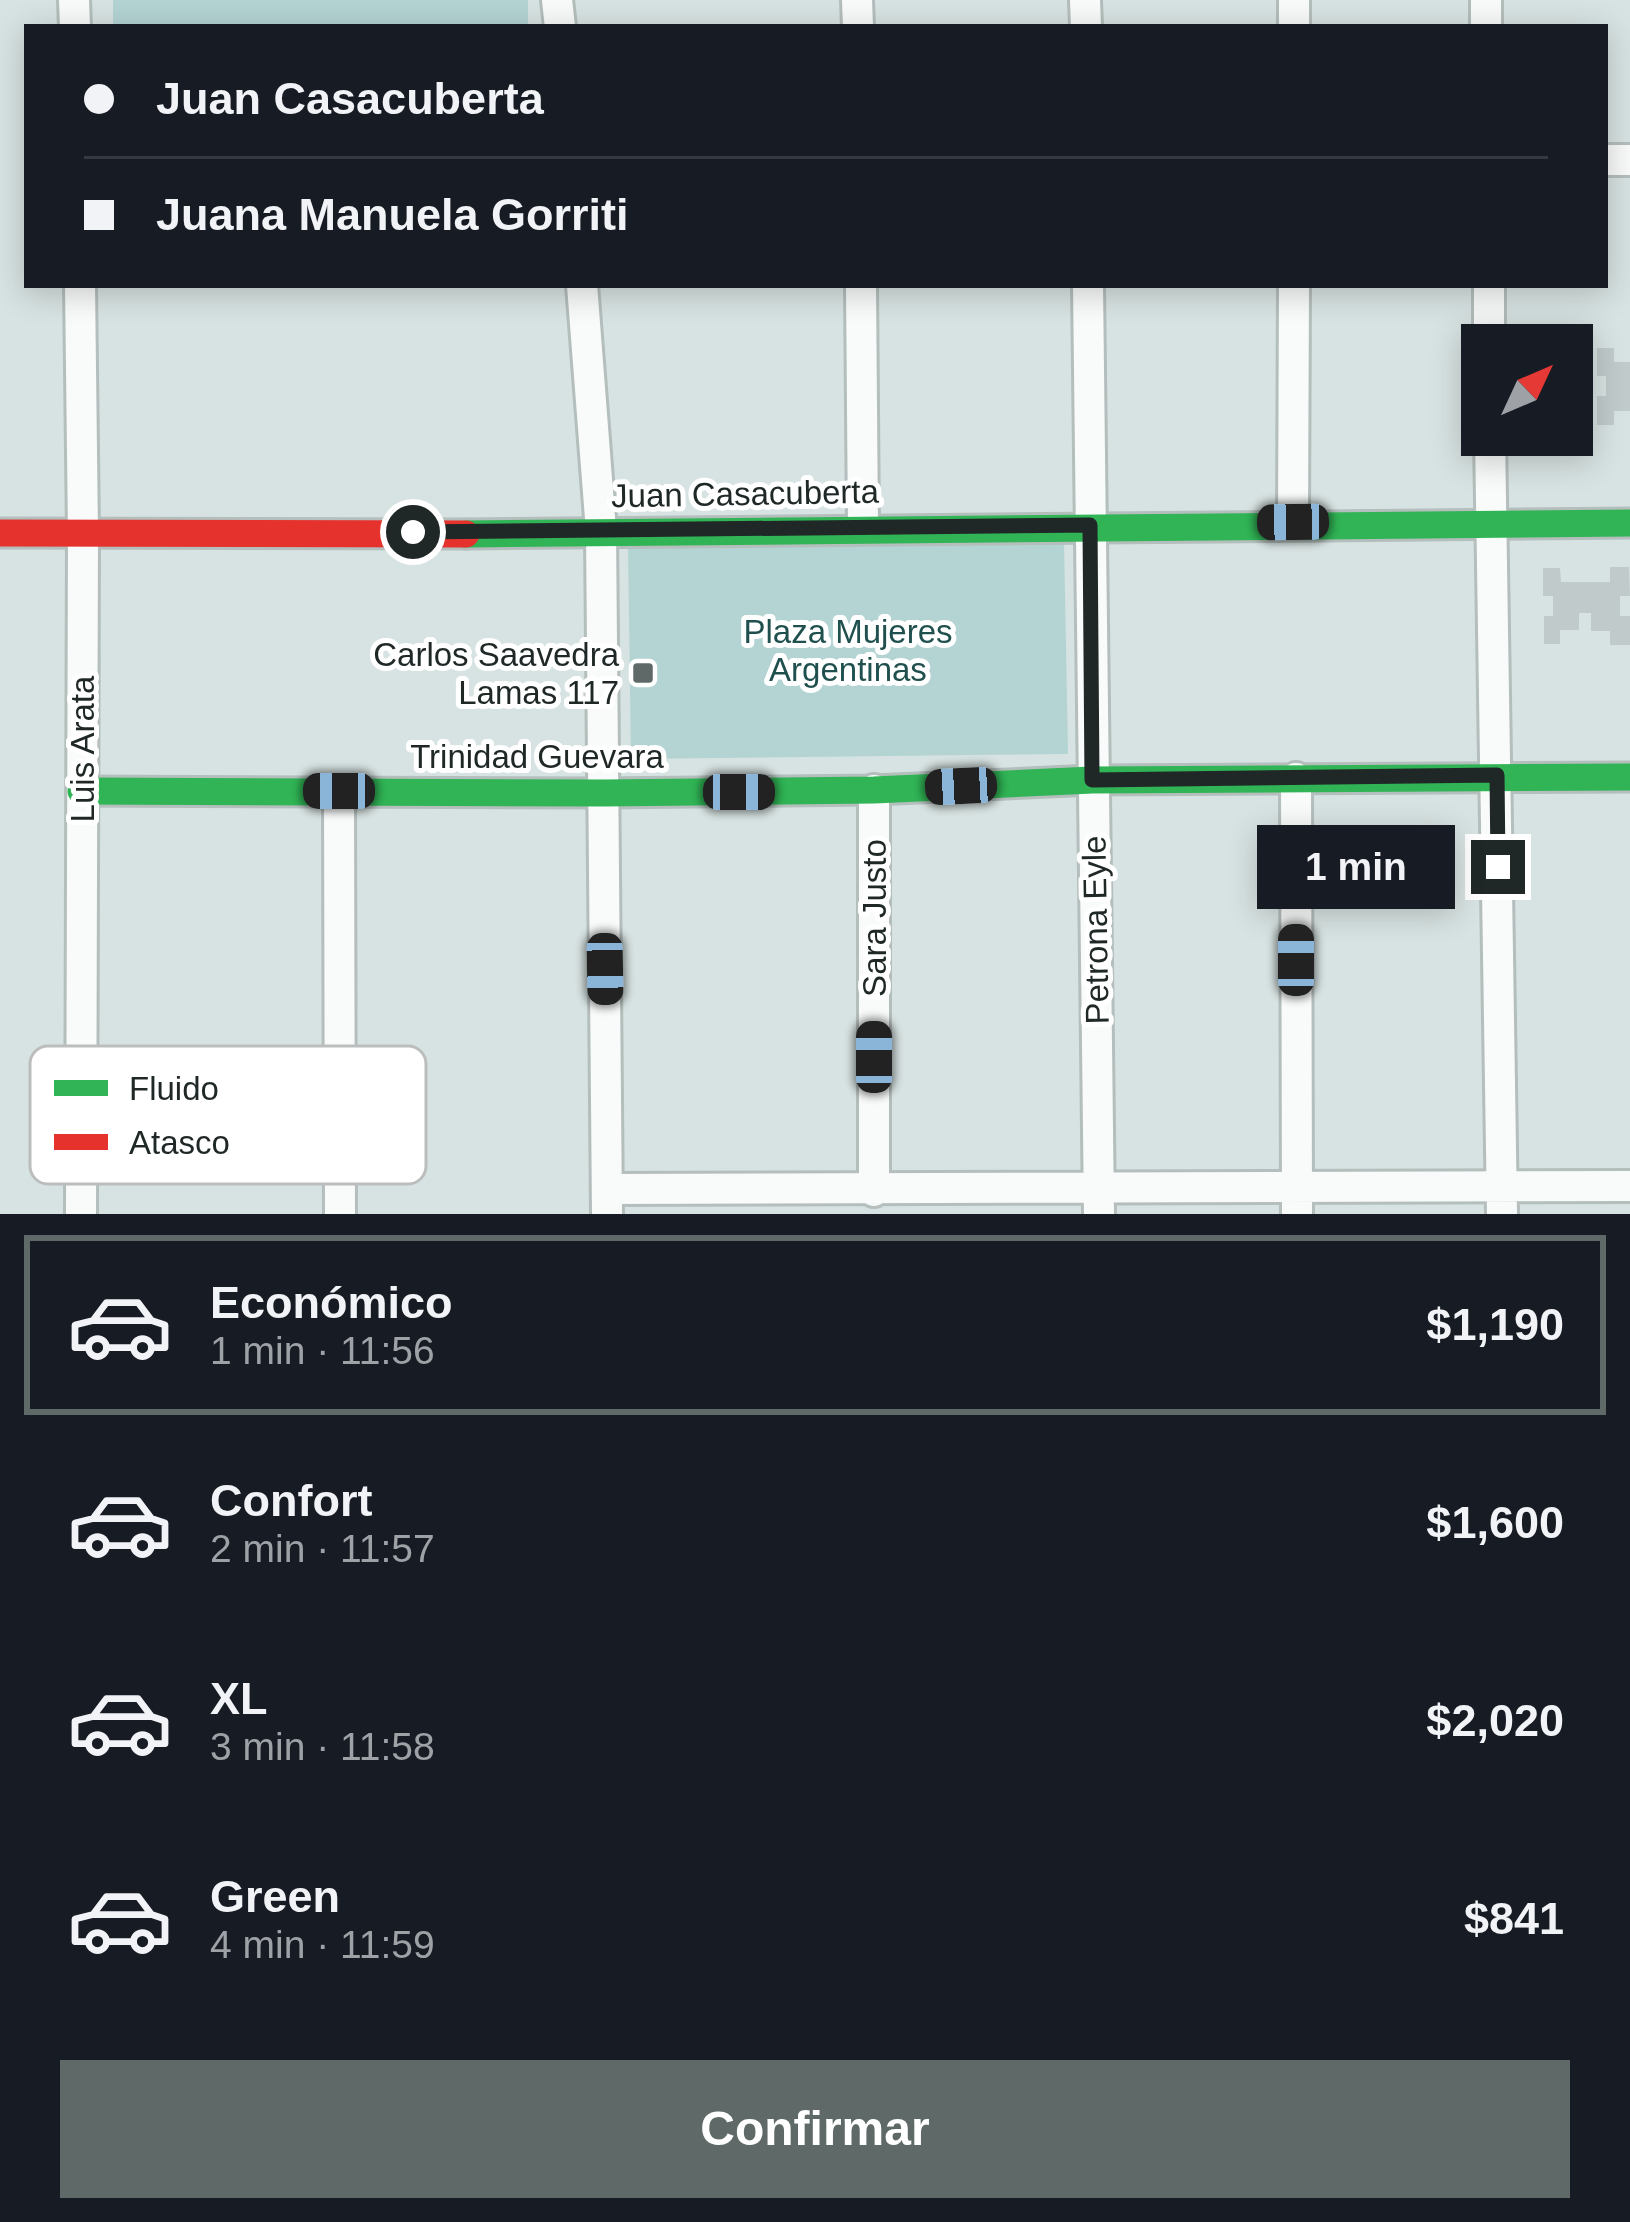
<!DOCTYPE html>
<html lang="es">
<head>
<meta charset="utf-8">
<style>
  :root { --surface:#171b24; --page:#20242c; --text:#f1f3f6; --muted:#9ea1a6; --line:#363941; --accent:#5f6968 }
  body { margin:0; font-family:Arial,sans-serif; background:var(--page); color:var(--text); height:100vh; display:flex; flex-direction:column; font-size:45px; white-space:nowrap }
  * { box-sizing:border-box; margin:0 }
  p { font-size:39px; color:var(--muted) }
  .icon { flex:none; width:66px; height:66px; fill:none; stroke:currentColor; stroke-width:2; stroke-linecap:round; stroke-linejoin:round }
  .map { position:relative; height:1214px; overflow:hidden }
  .sheet { display:flex; flex-direction:column; background:var(--surface); flex:1 }
  .sheet>* { flex:none }
  .top-card { position:absolute; left:24px; top:24px; width:1584px; height:264px; border-radius:0px; box-shadow:0 6px 30px #0003; display:grid; align-content:center; height:264px; padding:0 60px; background:var(--surface) }
  .needle { width:78px; rotate:46deg }
  .tools { position:absolute; left:1461px; top:324px; display:grid; gap:24px }
  .tools a { display:grid; place-items:center; width:132px; height:132px; border-radius:0px; background:var(--surface); box-shadow:0 6px 30px #0003; font-size:60px }
  .end { position:absolute; width:54px; height:54px; margin:-27px; border:15px solid #1f2727; background:#fff; box-shadow:0 0 0 6px #fff }
  .from { border-radius:50% }
  .bubble { position:absolute; height:84px; border-radius:0px; background:var(--surface); box-shadow:0 6px 30px #0003; font-size:39px; font-weight:600; line-height:84px; text-align:center }
  .car { position:absolute; width:36px; height:72px; margin:-36px -18px; border-radius:15px; box-shadow:0 0 9px 3px #0007; background:linear-gradient(#222 24%,#8ab4d8 0 40%,#222 0 76%,#8ab4d8 0 86%,#222 0) }
  .top-card b { display:flex; align-items:center; gap:42px; height:114px; font-size:45px }
  .top-card b+b { border-top:3px solid var(--line) }
  .top-card i { width:30px; height:30px; background:var(--text) }
  ul { padding:21px 0 0; list-style:none }
  li { display:flex; align-items:center; gap:36px; height:180px; margin:0 24px 18px; padding:0 36px; border:6px solid transparent; border-radius:0px }
  li div { flex:1 }
  li b { display:block; font-size:45px }
  li em { font-style:normal; font-weight:600 }
  li.active { border-color:var(--accent) }
  li>.icon { width:108px; height:108px; stroke-width:1.5 }
  .cta { display:flex; gap:24px; margin-top:auto; padding:24px 60px }
  .cta a { flex:1; height:138px; border-radius:0px; background:var(--accent); color:#fff; font-size:48px; font-weight:600; line-height:138px; text-align:center }
  .map>svg:first-child { display:block }
  .green { fill:#b3d4d3 }
  .building { fill:#c1caca }
  .lines { fill:none; stroke-linecap:round; stroke-linejoin:round }
  .street-casing { stroke:#b4bebc; stroke-width:36 }
  .fast-casing { stroke:#b4bebc; stroke-width:33 }
  .jam-casing { stroke:#b4bebc; stroke-width:33 }
  .street { stroke:#f9fbfb; stroke-width:30 }
  .fast { stroke:#30b455; stroke-width:27 }
  .jam { stroke:#e5322d; stroke-width:27 }
  .route { stroke:#1f2727; stroke-width:15 }
  .poi-dot { fill:#5f6968; stroke:#fff; stroke-width:4.5 }
  .labels { text-anchor:middle; stroke-width:10; stroke-linejoin:round; paint-order:stroke }
  .street-label { font-size:33px; fill:#1f2727; stroke:#fff }
  .park-label { font-size:33px; fill:#1f504e; stroke:#fff }
  .poi-label { font-size:33px; fill:#1f2727; stroke:#fff; text-anchor:end }
  .key { fill:#fff; stroke:#bcbebe; stroke-width:3 }
  .key-label { font-size:33px; fill:#1f2727 }
</style>
</head>
<body>
<div class="map">
<svg width="1630" height="1214" viewBox="0 0 1630 1214">
  <rect width="100%" height="100%" fill="#d7e3e2"/>
  <path class="green" d="M113,0H528V27H113Z
    M1064,541L1068,754L631,759L628,546Z"/>
  <path class="building" d="M1597,348H1614V362H1630V411H1614V425H1597V396H1606V376H1597Z
    M1610,567H1629L1630,596H1620V616H1630V645H1610V631H1591V613H1579V630H1560V644H1544V616H1553V596H1543V568H1560L1561,582H1610Z"/>
  <g class="lines">
    <g class="street-casing">
      <path id="street" d="M74,0L75,27
        M557,0L560,27
        M857,0L858,27
        M1085,0L1086,27
        M1294,0V27
        M1486,0V27
        M1605,160H1630
        M80,285L83,534L81,1214
        M582,285L601,531L607,1214
        M861,285L863,528
        M1088,285L1099,1214
        M1489,285V345
        M1490,435L1502,1214
        M1293,522L1294,285
        M1296,778L1297,1214
        M339,791L340,1214
        M607,1189L1630,1186
        M874,1191V790"/>
    </g>
    <g class="fast-casing">
      <path id="fast" d="M466,534L1630,523
        M81,791L604,793L874,790L1092,780L1630,777"/>
    </g>
    <g class="jam-casing">
      <path id="jam" d="M0,533L466,534"/>
    </g>
    <use href="#street" class="street"/>
    <use href="#fast" class="fast"/>
    <use href="#jam" class="jam"/>
  </g>
  <g class="lines">
    <path class="route" d="M413,532L1090,525L1092,780L1497,775L1498,867"/>
  </g>
  <rect class="poi-dot" x="631" y="661" width="24" height="24" rx="6"/>
  <g class="labels">
    <g class="street-label">
      <text transform="translate(745 493) rotate(-1)" y="12">Juan Casacuberta</text>
      <text transform="translate(82 749) rotate(-90)" y="12">Luis Arata</text>
      <text x="537" y="768">Trinidad Guevara</text>
      <text transform="translate(874 918) rotate(-90)" y="12">Sara Justo</text>
      <text transform="translate(1095 930) rotate(-91)" y="12">Petrona Eyle</text>
    </g>
    <g class="park-label">
      <text x="848" y="643">Plaza Mujeres<tspan x="848" dy="38">Argentinas</tspan></text>
    </g>
    <g class="poi-label">
      <text x="619" y="666">Carlos Saavedra<tspan x="619" dy="38">Lamas 117</tspan></text>
    </g>
  </g>
  <rect x="30" y="1046" width="396" height="138" rx="18" class="key"/>
  <rect x="54" y="1080" width="54" height="16" fill="#30b455"/>
  <rect x="54" y="1134" width="54" height="16" fill="#e5322d"/>
  <g class="key-label">
    <text x="129" y="1100">Fluido</text>
    <text x="129" y="1154">Atasco</text>
  </g>
</svg>
<div class="tools">
<a><svg class="needle" viewBox="-14 -14 28 28"><path d="M0-13l5 13h-10z" fill="#e53935"/><path d="M0 13l5-13h-10z" fill="#9ea1a6"/></svg></a>
</div>
<i class="end from" style="left:413px;top:532px"></i>
<i class="end" style="left:1498px;top:867px"></i>
<div class="bubble" style="left:1257px;top:825px;width:198px">1 min</div>
<i class="car" style="left:1293px;top:522px;rotate:269deg"></i>
<i class="car" style="left:961px;top:786px;rotate:267deg"></i>
<i class="car" style="left:339px;top:791px;rotate:270deg"></i>
<i class="car" style="left:739px;top:792px;rotate:90deg"></i>
<i class="car" style="left:1296px;top:960px;rotate:0deg"></i>
<i class="car" style="left:605px;top:969px;rotate:179deg"></i>
<i class="car" style="left:874px;top:1057px;rotate:0deg"></i>
<div class="top-card">
<b><i class="from"></i>Juan Casacuberta</b>
<b><i></i>Juana Manuela Gorriti</b>
</div>
</div>
<section class="sheet">
<ul>
<li class="active"><svg class="icon" aria-label="car" viewBox="0 0 24 24"><path d="M5 17H2v-5l4-1 3-4h7l3 4 3 1v5h-3M9 17h6M6 11h13"/><circle cx="7" cy="17" r="2"/><circle cx="17" cy="17" r="2"/></svg><div><b>Económico</b><p>1 min · 11:56</p></div><em>$1,190</em></li>
<li><svg class="icon" aria-label="car" viewBox="0 0 24 24"><path d="M5 17H2v-5l4-1 3-4h7l3 4 3 1v5h-3M9 17h6M6 11h13"/><circle cx="7" cy="17" r="2"/><circle cx="17" cy="17" r="2"/></svg><div><b>Confort</b><p>2 min · 11:57</p></div><em>$1,600</em></li>
<li><svg class="icon" aria-label="car" viewBox="0 0 24 24"><path d="M5 17H2v-5l4-1 3-4h7l3 4 3 1v5h-3M9 17h6M6 11h13"/><circle cx="7" cy="17" r="2"/><circle cx="17" cy="17" r="2"/></svg><div><b>XL</b><p>3 min · 11:58</p></div><em>$2,020</em></li>
<li><svg class="icon" aria-label="car" viewBox="0 0 24 24"><path d="M5 17H2v-5l4-1 3-4h7l3 4 3 1v5h-3M9 17h6M6 11h13"/><circle cx="7" cy="17" r="2"/><circle cx="17" cy="17" r="2"/></svg><div><b>Green</b><p>4 min · 11:59</p></div><em>$841</em></li>
</ul>
<div class="cta"><a>Confirmar</a></div>
</section>
</body>
</html>
